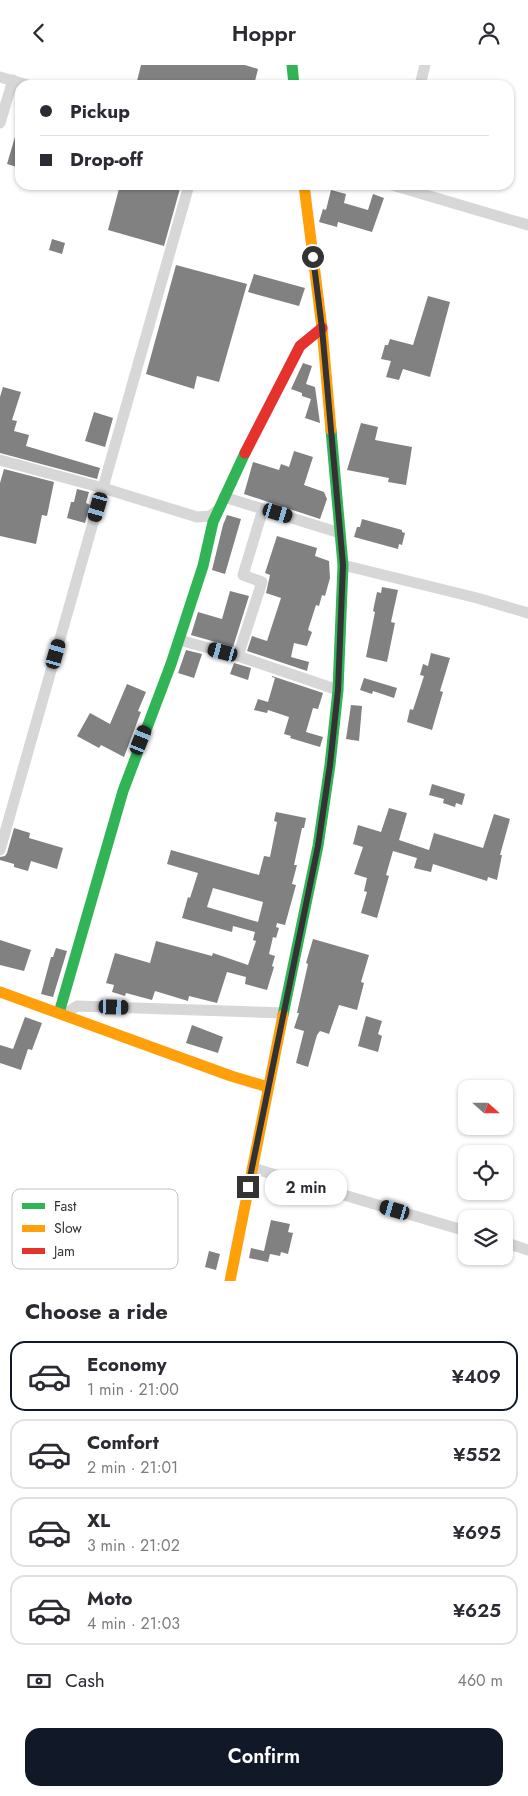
<!DOCTYPE html>
<html lang="en">
<head>
<meta charset="utf-8">
<style>
  :root { --surface:#fff; --page:#f7f7f7; --text:#2b2b33; --muted:#7c7c81; --line:#e1e1e2; --accent:#111827 }
  body { margin:0; font-family:Jost,sans-serif; background:var(--page); color:var(--text); height:100vh; display:flex; flex-direction:column; font-size:19px; white-space:nowrap }
  * { box-sizing:border-box; margin:0 }
  p { font-size:16px; color:var(--muted) }
  .icon { flex:none; width:28px; height:28px; fill:none; stroke:currentColor; stroke-width:2; stroke-linecap:round; stroke-linejoin:round }
  .map { position:relative; height:1216px; overflow:hidden }
  .side { display:flex; flex-direction:column; background:var(--surface); flex:1 }
  .side>* { flex:none }
  .guide { position:absolute; left:15px; top:15px; width:499px; height:110px; border-radius:15px; box-shadow:0 1px 4px #0004; display:grid; align-content:center; height:110px; padding:0 25px; background:var(--surface) }
  .needle { width:32px; rotate:111deg }
  .tools { position:absolute; left:458px; top:1015px; display:grid; gap:10px }
  .tools a { display:grid; place-items:center; width:55px; height:55px; border-radius:10px; background:var(--surface); box-shadow:0 1px 4px #0004; font-size:25px }
  .end { position:absolute; width:22px; height:22px; margin:-11px; border:6px solid #333; background:#fff; box-shadow:0 0 0 2px #fff }
  .from { border-radius:50% }
  .bubble { position:absolute; height:35px; border-radius:15px; background:var(--surface); box-shadow:0 1px 4px #0004; font-size:16px; font-weight:600; line-height:35px; text-align:center }
  .car { position:absolute; width:15px; height:30px; margin:-15px -8px; border-radius:6px; box-shadow:0 0 4px 1px #0007; background:linear-gradient(#222 24%,#8ab4d8 0 40%,#222 0 76%,#8ab4d8 0 86%,#222 0) }
  .guide b { display:flex; align-items:center; gap:18px; height:48px; font-size:19px }
  .guide b+b { border-top:1px solid var(--line) }
  .guide i { width:12px; height:12px; background:var(--text) }
  ul { padding:0; list-style:none }
  li { display:flex; align-items:center; gap:15px; height:70px; margin:0 10px 8px; padding:0 15px; border:2px solid var(--line); border-radius:15px }
  li div { flex:1 }
  li b { display:block; font-size:19px }
  li em { font-style:normal; font-weight:600 }
  li.active { border-color:var(--accent) }
  li>.icon { width:45px; height:45px; stroke-width:1.5 }
  h2 { padding:0 25px; font-size:22px; line-height:60px }
  .pay { display:flex; align-items:center; gap:12px; height:55px; padding:0 25px; font-size:19px }
  .pay p { margin-inline-start:auto }
  .button { display:flex; gap:10px; margin-top:auto; padding:10px 25px }
  .button a { flex:1; height:58px; border-radius:15px; background:var(--accent); color:#fff; font-size:20px; font-weight:600; line-height:58px; text-align:center }
  header { display:flex; justify-content:space-between; align-items:center; height:65px; padding:0 25px; background:var(--surface); font-size:22px; font-weight:600 }
  .map>svg:first-child { display:block }
  .building { fill:#818181; fill-rule:evenodd }
  .lines { fill:none; stroke-linecap:round; stroke-linejoin:round }
  .street { stroke:#d7d7d7; stroke-width:11 }
  .fast { stroke:#30b455; stroke-width:11 }
  .slow { stroke:#ff9f0a; stroke-width:11 }
  .jam { stroke:#e5322d; stroke-width:11 }
  .route { stroke:#333; stroke-width:6 }
  .key { fill:#fff; stroke:#c2c2c2; stroke-width:1 }
  .key-label { font-size:14px; fill:#333 }
</style>
</head>
<body>
<header><svg class="icon" aria-label="back" viewBox="0 0 24 24"><path d="M15 5l-7 7 7 7"/></svg>Hoppr<svg class="icon" aria-label="person" viewBox="0 0 24 24"><circle cx="12" cy="8" r="4"/><path d="M4 21q1-7 8-7t8 7"/></svg></header>
<div class="map">
<svg width="528" height="1216" viewBox="0 0 528 1216">
  <rect width="100%" height="100%" fill="#fff"/>
  <path class="building" d="M141,0H245L258,4L254,20H136Z
    M17,65L20,66V103L7,99Z
    M120,120H181L164,181L108,165Z
    M331,125L346,129L344,138L368,145L373,129L384,133L372,167L338,157L337,162L319,157L323,144L326,145Z
    M52,174L65,178L62,189L49,185Z
    M176,200L247,219L219,317L197,311L194,324L146,309Z
    M254,209L305,223L299,241L248,227Z
    M428,231L450,237L430,312L403,304L399,315L386,312L391,296L381,294L385,280H388L390,274L413,280Z
    M303,298L312,301L306,319L315,322L320,358L305,353L311,334L302,331V328L291,324Z
    M3,322L21,327L12,355L17,356L14,366L29,370L26,381L100,403L97,414L0,388V332Z
    M94,347L113,353L105,382L85,376Z
    M361,358L378,362L375,375L412,382L406,420L388,417L389,413L347,405Z
    M294,386L313,392L304,420L324,427L327,434L320,454L244,429L253,397L279,405L281,399L289,402Z
    M4,404L54,417L47,451L42,450L36,479L0,471V418Z
    M77,424L89,427L86,438L90,440L85,458L67,453L71,437H74Z
    M227,450L241,454L225,509L212,505L223,460Z
    M362,454L402,465V467L405,468L402,480L399,479L398,484L354,472L357,462H360Z
    M277,471L317,483L315,491L329,496L330,513L325,531L322,530L319,541L316,540L308,565L312,567L307,581L294,578L291,592L309,597L307,606L247,586L252,571L267,576L281,533L266,528L270,510L265,508Z
    M382,522L398,525L391,557L395,558L387,597L366,592L375,547L373,546L377,527L381,528Z
    M230,526L249,531L233,582L191,570L198,547L222,554Z
    M186,585L202,589L194,613L178,608Z
    M431,588L450,593L440,626L443,627L432,665L407,657L410,644L413,645L424,611L420,610L423,599L428,601Z
    M234,598L251,603L248,615L230,609Z
    M272,611L323,628L318,644L313,643L306,667L323,672L320,682L290,673L291,671L284,669L289,652L268,645L267,648L254,645L258,634L268,637L275,613L272,612Z
    M364,613L397,623L394,633L373,626L372,629L360,625Z
    M127,619L146,627L138,646L141,647L124,692L101,680L99,683L77,671L90,648L110,659Z
    M351,640L362,641L359,676L346,674Z
    M432,719L465,729L462,740L456,738L455,742L443,738L444,734L429,730Z
    M389,743L407,748L399,775L429,785L434,768L483,783L494,749L510,754L500,790H502L497,815L488,812L487,816L433,799L431,807L414,803L417,793L393,786L386,810L389,811L377,853L361,848L367,827L364,826L367,813L354,809L363,782L353,779L358,760L381,767Z
    M276,747L306,753L304,763H302L294,800H297L292,819L296,820L285,860L277,858L276,862L279,863L276,873L273,872L269,889L275,891L272,901L274,902L267,925L245,919L246,912L227,907L217,938L189,931L188,936L155,926L152,935L126,928L125,931L112,927L114,920L106,918L115,888L150,898L156,876L212,891L213,888L248,900L256,876L253,875L255,867L233,861L232,867L182,853L188,832L190,833L198,808L167,799L171,785L259,810L264,791L270,792L277,757L274,756ZM213,823L263,837L258,857L207,842Z
    M14,763L30,768L29,773L63,783L57,804L31,796L28,806L14,802V799L0,795V792L5,791L7,788Z
    M313,874L369,890L361,917L364,918L357,945L339,940L329,969L320,966L317,970L308,1002L296,998L304,966L294,963L299,948H297L308,899L306,898Z
    M0,875L31,885L24,906L0,900Z
    M56,883L67,886L53,932L41,929L51,892H53Z
    M366,951L382,956L378,969L382,971L378,987L358,981Z
    M25,952L42,958L32,985L28,984L21,1005L0,998V980L13,984Z
    M192,960L223,972L218,988L186,978Z
    M271,1155L290,1159L288,1167L293,1168L288,1189L281,1187L280,1191L270,1189L268,1197L249,1193L251,1183L264,1186Z
    M209,1186L220,1189L216,1205L205,1202Z"/>
  <g class="lines">
    <path class="street" d="M0,12L28,20
      M420,20L425,0
      M0,58L13,15
      M392,120L528,160
      M0,395L103,423L197,452L210,451L218,445
      M224,432L340,468
      M343,500L477,533L528,548
      M179,575L238,591L338,625
      M238,591L262,517L243,510L263,444
      M0,785L189,120
      M64,950L77,941L284,948
      M252,1103L466,1166
      M504,1177L528,1185"/>
    <path class="fast" d="M292,0L294,20
      M59,948L123,726L171,599L203,501L213,457L245,388
      M283,950L318,781L330,700L338,625L343,500L331,365"/>
    <path class="slow" d="M304,120L322,263L331,365
      M0,927L231,1011L268,1022
      M230,1216L283,950"/>
    <path class="jam" d="M245,388L300,281L322,263"/>
  </g>
  <g class="lines">
    <path class="route" d="M248,1122L318,781L330,700L338,625L343,500L322,263L313,192"/>
  </g>
  <rect x="12" y="1124" width="166" height="80" rx="8" class="key"/>
  <rect x="22" y="1138" width="23" height="6" fill="#30b455"/>
  <rect x="22" y="1160" width="23" height="7" fill="#ff9f0a"/>
  <rect x="22" y="1183" width="23" height="6" fill="#e5322d"/>
  <g class="key-label">
    <text x="54" y="1146">Fast</text>
    <text x="54" y="1168">Slow</text>
    <text x="54" y="1191">Jam</text>
  </g>
</svg>
<div class="tools">
<a><svg class="needle" viewBox="-14 -14 28 28"><path d="M0-13l5 13h-10z" fill="#e53935"/><path d="M0 13l5-13h-10z" fill="#7c7c81"/></svg></a>
<a><svg class="icon" aria-label="locate" viewBox="0 0 24 24"><circle cx="12" cy="12" r="6"/><path d="M12 2v4M12 18v4M2 12h4M18 12h4"/></svg></a>
<a><svg class="icon" aria-label="layers" viewBox="0 0 24 24"><path d="M12 4l9 5-9 5-9-5zM3 14l9 5 9-5"/></svg></a>
</div>
<i class="end from" style="left:313px;top:192px"></i>
<i class="end" style="left:248px;top:1122px"></i>
<div class="bubble" style="left:265px;top:1105px;width:82px">2 min</div>
<i class="car" style="left:98px;top:442px;rotate:196deg"></i>
<i class="car" style="left:278px;top:448px;rotate:107deg"></i>
<i class="car" style="left:223px;top:587px;rotate:285deg"></i>
<i class="car" style="left:56px;top:589px;rotate:16deg"></i>
<i class="car" style="left:141px;top:675px;rotate:22deg"></i>
<i class="car" style="left:114px;top:942px;rotate:92deg"></i>
<i class="car" style="left:395px;top:1145px;rotate:286deg"></i>
<div class="guide">
<b><i class="from"></i>Pickup</b>
<b><i></i>Drop-off</b>
</div>
</div>
<section class="side">
<h2>Choose a ride</h2>
<ul>
<li class="active"><svg class="icon" aria-label="car" viewBox="0 0 24 24"><path d="M5 17H2v-5l4-1 3-4h7l3 4 3 1v5h-3M9 17h6M6 11h13"/><circle cx="7" cy="17" r="2"/><circle cx="17" cy="17" r="2"/></svg><div><b>Economy</b><p>1 min · 21:00</p></div><em>¥409</em></li>
<li><svg class="icon" aria-label="car" viewBox="0 0 24 24"><path d="M5 17H2v-5l4-1 3-4h7l3 4 3 1v5h-3M9 17h6M6 11h13"/><circle cx="7" cy="17" r="2"/><circle cx="17" cy="17" r="2"/></svg><div><b>Comfort</b><p>2 min · 21:01</p></div><em>¥552</em></li>
<li><svg class="icon" aria-label="car" viewBox="0 0 24 24"><path d="M5 17H2v-5l4-1 3-4h7l3 4 3 1v5h-3M9 17h6M6 11h13"/><circle cx="7" cy="17" r="2"/><circle cx="17" cy="17" r="2"/></svg><div><b>XL</b><p>3 min · 21:02</p></div><em>¥695</em></li>
<li><svg class="icon" aria-label="car" viewBox="0 0 24 24"><path d="M5 17H2v-5l4-1 3-4h7l3 4 3 1v5h-3M9 17h6M6 11h13"/><circle cx="7" cy="17" r="2"/><circle cx="17" cy="17" r="2"/></svg><div><b>Moto</b><p>4 min · 21:03</p></div><em>¥625</em></li>
</ul>
<div class="pay"><svg class="icon" aria-label="cash" viewBox="0 0 24 24"><path d="M3 7h18v10H3z"/><circle cx="12" cy="12" r="2"/></svg>Cash<p>460 m</p></div>
<div class="button"><a>Confirm</a></div>
</section>
</body>
</html>
